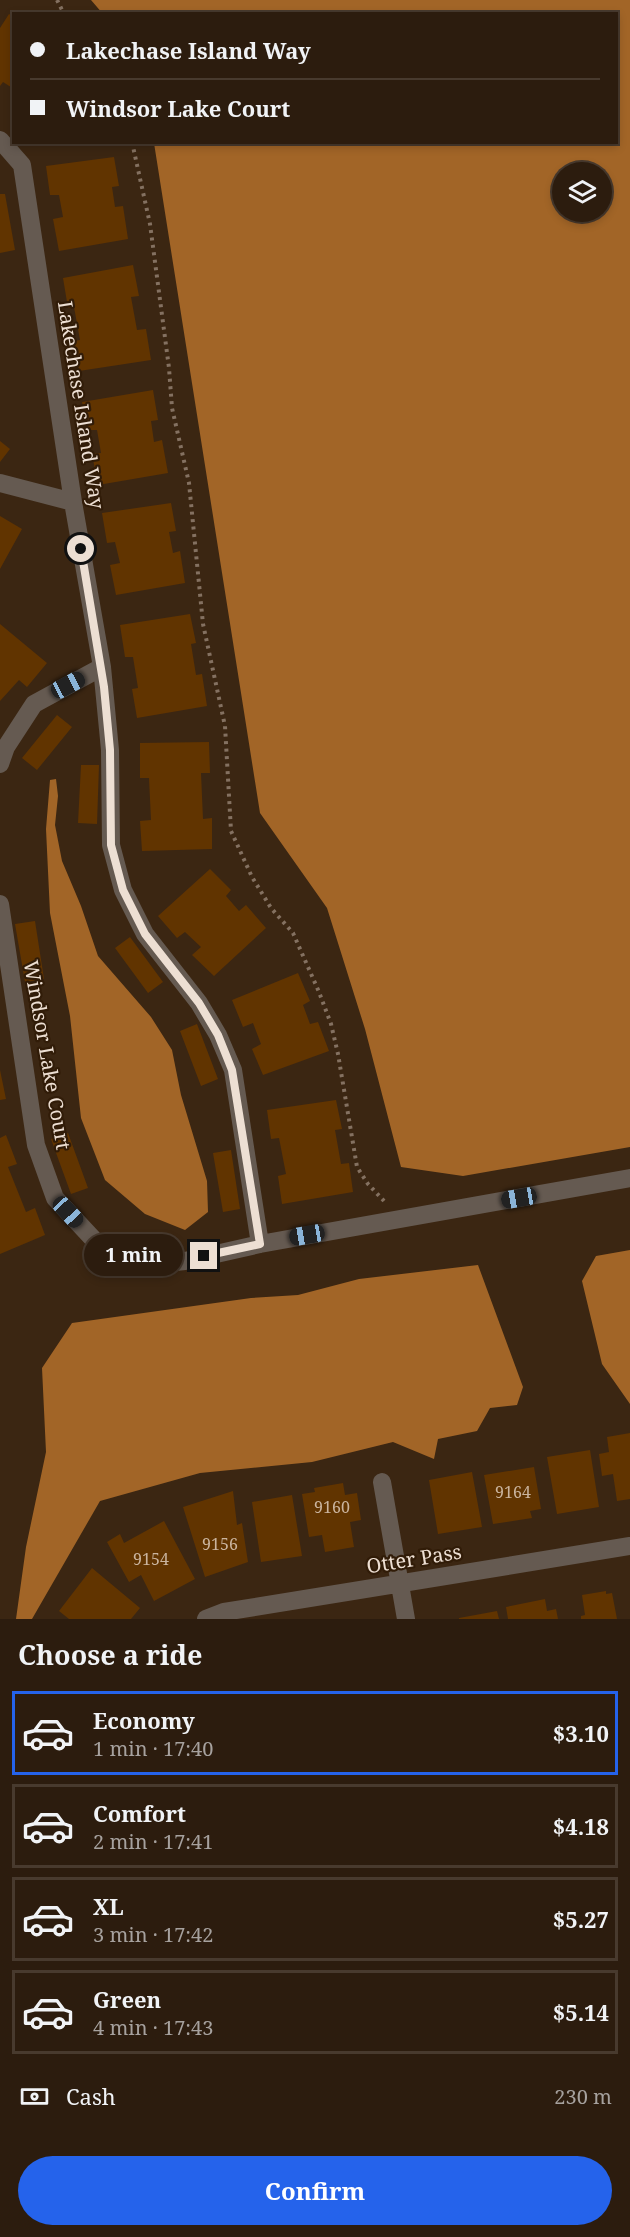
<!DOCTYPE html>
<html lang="en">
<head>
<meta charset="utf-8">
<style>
  :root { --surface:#2c1c0e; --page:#38291c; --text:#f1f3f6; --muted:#a6a19e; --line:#483a2e; --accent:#2563eb }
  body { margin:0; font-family:"Noto Serif",serif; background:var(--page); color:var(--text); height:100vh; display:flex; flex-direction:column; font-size:22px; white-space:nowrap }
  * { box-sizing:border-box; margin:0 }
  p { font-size:20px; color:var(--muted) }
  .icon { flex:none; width:33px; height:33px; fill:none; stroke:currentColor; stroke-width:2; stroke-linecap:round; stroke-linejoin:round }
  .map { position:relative; height:1619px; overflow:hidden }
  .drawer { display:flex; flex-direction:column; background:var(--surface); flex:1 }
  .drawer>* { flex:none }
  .top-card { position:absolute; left:12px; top:12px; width:606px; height:132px; border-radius:0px; box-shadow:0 3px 9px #0003,0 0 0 2px var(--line); display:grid; align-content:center; height:132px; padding:0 18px; background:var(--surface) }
  .fabs { position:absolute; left:552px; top:162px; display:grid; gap:12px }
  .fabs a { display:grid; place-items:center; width:60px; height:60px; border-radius:50%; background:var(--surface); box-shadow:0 3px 9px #0003,0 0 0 2px var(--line); font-size:30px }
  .end { position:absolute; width:27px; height:27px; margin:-14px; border:8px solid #eddfd3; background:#111; box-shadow:0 0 0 3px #111 }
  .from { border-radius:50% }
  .bubble { position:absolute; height:42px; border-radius:21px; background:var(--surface); box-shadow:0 3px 9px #0003,0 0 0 2px var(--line); font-size:20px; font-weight:700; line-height:42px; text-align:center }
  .car { position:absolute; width:18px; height:36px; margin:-18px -9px; border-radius:8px; box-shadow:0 0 4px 2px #0007; background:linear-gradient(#222 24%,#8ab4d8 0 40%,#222 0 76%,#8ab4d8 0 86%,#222 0) }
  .top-card b { display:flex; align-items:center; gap:21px; height:57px; font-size:22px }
  .top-card b+b { border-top:2px solid var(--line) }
  .top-card i { width:15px; height:15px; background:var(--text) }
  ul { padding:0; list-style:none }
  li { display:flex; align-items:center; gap:18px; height:84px; margin:0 12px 9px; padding:0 6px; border:3px solid var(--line); border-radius:0px }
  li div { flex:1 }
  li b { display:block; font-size:22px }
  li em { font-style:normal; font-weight:700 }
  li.active { border-color:var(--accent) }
  li>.icon { width:54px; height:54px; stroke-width:1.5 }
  h2 { padding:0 18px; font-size:27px; line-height:72px }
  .pay { display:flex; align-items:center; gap:15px; height:66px; padding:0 18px; font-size:22px }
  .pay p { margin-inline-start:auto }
  .cta { display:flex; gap:12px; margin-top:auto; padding:12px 18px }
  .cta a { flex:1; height:69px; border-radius:36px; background:var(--accent); color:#fff; font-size:24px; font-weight:700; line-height:69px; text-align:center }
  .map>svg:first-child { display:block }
  .water { fill:#a26527; fill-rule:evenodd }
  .building { fill:#613400 }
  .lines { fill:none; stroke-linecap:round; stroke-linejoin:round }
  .path { stroke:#847161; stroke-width:4; stroke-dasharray:3 4.5; stroke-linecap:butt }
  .street { stroke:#655a51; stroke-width:18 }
  .route { stroke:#eddfd3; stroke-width:8 }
  .labels { text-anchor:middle; stroke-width:4.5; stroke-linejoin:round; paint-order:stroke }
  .number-label { font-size:16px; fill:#cab49e }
  .street-label { font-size:20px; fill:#eddfd3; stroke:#311c08 }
</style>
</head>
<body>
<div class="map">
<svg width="630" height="1619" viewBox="0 0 630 1619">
  <rect width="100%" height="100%" fill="#3b2612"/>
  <path class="water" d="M91,0H630V1147L463,1176L401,1167L365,1029L327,908L260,813L154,143L616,142V14H103ZM602,172V212H562V172Z
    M56,779L58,796L55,825L62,861L81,906L98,956L151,1017L172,1050L181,1095L207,1181L208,1212L185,1230L145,1214L105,1180L81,1118L70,1016L50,913L46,829L50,780Z
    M630,1250V1404L602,1364L582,1281L596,1256Z
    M478,1265L523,1387L517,1405L490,1408L477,1431L438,1439L434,1459L393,1442L312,1462L200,1473L100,1501L32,1619H16L26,1547L46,1452L42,1368L72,1323L251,1298L298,1295L359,1279Z"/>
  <path class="building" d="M9,14L14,17V89L3,82L0,86V28Z
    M114,157L119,186L112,187L115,207L123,206L128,239L59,251L53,219L63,217L59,195H50L46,166Z
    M0,194H5L15,250L0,253Z
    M133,265L139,296L131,297L137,330L146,329L151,360L79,371L74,341L80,340L74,307L68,308L63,278Z
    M153,390L158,420L151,421L154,442L162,440L168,473L98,485L92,454L101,453L97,430H88L82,402Z
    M0,441L10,449L0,462Z
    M171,503L176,531L169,532L173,553L180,551L185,583L116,595L110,565L120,563L115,542L107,543L102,513Z
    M0,516L22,529L0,569Z
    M190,614L196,643L191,644L196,675L202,674L207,706L137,718L132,689L138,688L133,657H125L120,625Z
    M0,624L47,663L27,687L19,680L0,701Z
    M57,715L72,727L37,770L22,758Z
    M209,742L210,773H201L203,819L212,818V849L142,851L140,821L151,820L149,778H140V743Z
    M81,765H99L97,824L78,823Z
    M210,869L231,890L226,896L239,911L246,905L266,928L214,976L192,955L201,947L185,932L177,938L158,916Z
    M35,921L44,979L25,982L15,924Z
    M130,937L163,982L148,993L115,948Z
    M298,973L310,1001L303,1005L310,1024L318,1022L329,1051L263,1075L252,1049L261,1044L253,1023L243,1027L232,1000Z
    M197,1024L218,1079L201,1086L180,1031Z
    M0,1070L6,1099L0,1100Z
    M336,1100L342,1129L335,1130L341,1164L349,1163L353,1192L282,1204L278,1176L286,1174L279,1138L271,1139L267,1110Z
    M68,1133L88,1188L71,1194L51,1139Z
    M6,1135L17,1164L8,1167L26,1212L35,1208L45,1235L0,1254V1138Z
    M231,1150L240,1209L223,1212L213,1153Z
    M630,1433V1499L617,1501L613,1474L602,1476L599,1454L609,1452L607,1437Z
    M590,1450L599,1507L557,1514L547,1457Z
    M534,1467L541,1509L530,1511L532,1518L493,1524L484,1475Z
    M472,1472L482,1527L438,1534L429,1480Z
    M343,1483L345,1495L357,1493L361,1520L350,1522L354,1547L325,1552L322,1535L309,1537L302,1494L315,1492L314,1488Z
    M233,1491L237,1525L242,1523L248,1562L205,1577L183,1507Z
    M292,1495L302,1556L261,1562L252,1502Z
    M164,1521L195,1579L154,1601L141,1575L129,1582L107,1542L120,1534L124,1543Z
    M92,1568L140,1608L131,1619H69L59,1611Z
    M606,1591V1594L612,1593L617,1619H581V1616L585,1615L582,1595Z
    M545,1599L547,1611L556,1609L558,1619H508L506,1607Z
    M497,1611L499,1619H459V1618Z"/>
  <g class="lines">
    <path class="path" d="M57,0L64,14
      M132,142L150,224L169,368L172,408L189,483L203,624L225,726L231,831L252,877L271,908L293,933L319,992L331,1024L338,1054L357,1167L368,1184L384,1201"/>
    <path class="street" d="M0,140L22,165L73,502L102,667L110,750L111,845L123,890L145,934L199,1003L218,1035L233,1070L260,1244
      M0,483L73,502
      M0,764L6,747L34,704L102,667
      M0,904L36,1145L55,1198L95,1241L129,1260L157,1264L185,1261L260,1244L630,1178
      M382,1482L406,1619
      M206,1619L224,1612L630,1546"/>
  </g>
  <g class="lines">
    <path class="route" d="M81,549L104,687L110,750L111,845L123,890L145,934L199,1003L218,1035L232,1070L260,1244L204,1256"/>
  </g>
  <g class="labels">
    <g class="number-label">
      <text x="513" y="1498">9164</text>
      <text x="332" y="1513">9160</text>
      <text x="220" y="1550">9156</text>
      <text x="151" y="1565">9154</text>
    </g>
    <g class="street-label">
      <text transform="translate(81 405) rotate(81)" y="7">Lakechase Island Way</text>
      <text transform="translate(47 1055) rotate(80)" y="7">Windsor Lake Court</text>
      <text transform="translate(414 1559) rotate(-9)" y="7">Otter Pass</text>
    </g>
  </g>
</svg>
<div class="fabs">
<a><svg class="icon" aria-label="layers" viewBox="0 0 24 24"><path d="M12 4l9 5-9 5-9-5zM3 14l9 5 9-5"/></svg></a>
</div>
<i class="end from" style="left:81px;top:549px"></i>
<i class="end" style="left:204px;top:1256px"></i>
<div class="bubble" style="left:84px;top:1234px;width:99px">1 min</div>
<i class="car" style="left:68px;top:685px;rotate:62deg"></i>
<i class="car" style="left:519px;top:1198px;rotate:260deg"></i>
<i class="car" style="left:68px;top:1212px;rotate:137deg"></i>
<i class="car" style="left:307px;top:1235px;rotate:260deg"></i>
<div class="top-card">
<b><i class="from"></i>Lakechase Island Way</b>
<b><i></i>Windsor Lake Court</b>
</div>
</div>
<section class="drawer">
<h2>Choose a ride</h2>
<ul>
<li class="active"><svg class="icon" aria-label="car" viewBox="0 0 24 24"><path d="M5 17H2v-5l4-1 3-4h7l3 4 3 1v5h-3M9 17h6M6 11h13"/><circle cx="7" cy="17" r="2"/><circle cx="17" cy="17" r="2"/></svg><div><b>Economy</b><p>1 min · 17:40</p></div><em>$3.10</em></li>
<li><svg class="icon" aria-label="car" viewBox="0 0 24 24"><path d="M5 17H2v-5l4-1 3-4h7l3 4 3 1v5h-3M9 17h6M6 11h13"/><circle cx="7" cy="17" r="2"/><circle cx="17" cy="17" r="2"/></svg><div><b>Comfort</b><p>2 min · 17:41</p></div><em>$4.18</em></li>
<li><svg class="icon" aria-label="car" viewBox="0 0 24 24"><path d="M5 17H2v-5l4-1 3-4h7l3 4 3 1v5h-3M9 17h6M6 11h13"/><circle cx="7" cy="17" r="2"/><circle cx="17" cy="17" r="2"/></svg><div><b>XL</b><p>3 min · 17:42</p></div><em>$5.27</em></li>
<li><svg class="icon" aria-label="car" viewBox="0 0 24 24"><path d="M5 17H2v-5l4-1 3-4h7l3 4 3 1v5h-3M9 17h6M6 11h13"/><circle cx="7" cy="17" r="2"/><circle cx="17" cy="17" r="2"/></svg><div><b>Green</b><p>4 min · 17:43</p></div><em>$5.14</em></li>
</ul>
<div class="pay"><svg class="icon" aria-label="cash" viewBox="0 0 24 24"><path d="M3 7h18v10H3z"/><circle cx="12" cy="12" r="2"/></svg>Cash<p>230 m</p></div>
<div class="cta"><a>Confirm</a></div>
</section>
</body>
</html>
